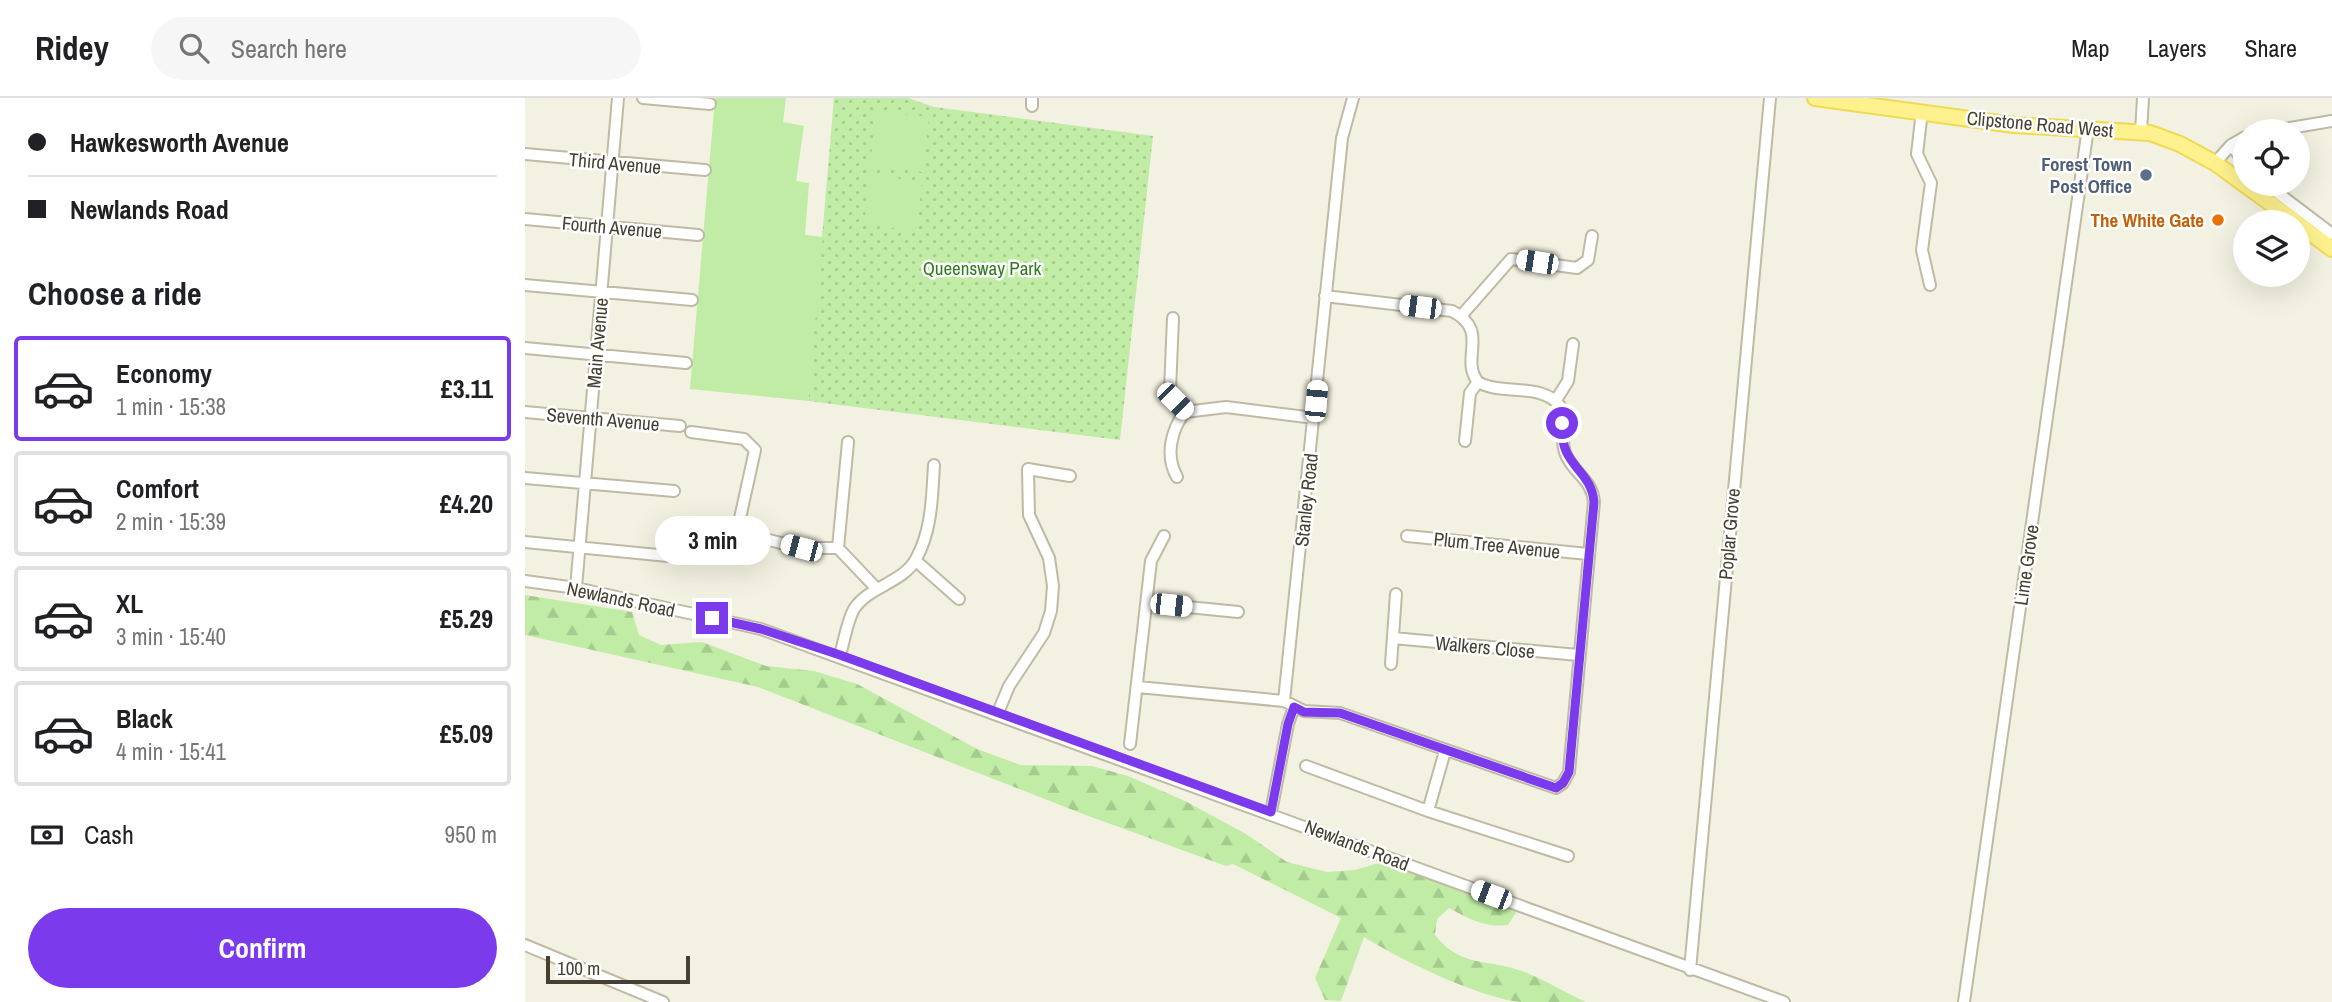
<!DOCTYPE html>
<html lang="en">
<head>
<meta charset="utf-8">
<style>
  :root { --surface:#fff; --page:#f6f6f6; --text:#202124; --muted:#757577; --line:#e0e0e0; --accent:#7c3aed }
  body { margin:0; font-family:"Archivo Narrow",sans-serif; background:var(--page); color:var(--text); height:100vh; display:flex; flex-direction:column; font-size:26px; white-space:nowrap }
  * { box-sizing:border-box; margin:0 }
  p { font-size:23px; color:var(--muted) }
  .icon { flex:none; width:38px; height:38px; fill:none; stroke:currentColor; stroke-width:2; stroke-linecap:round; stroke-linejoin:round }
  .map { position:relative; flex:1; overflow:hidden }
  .panel { display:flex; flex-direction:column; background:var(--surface); width:525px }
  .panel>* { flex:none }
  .hud { display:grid; align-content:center; height:154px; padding:0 28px; background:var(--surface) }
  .controls { position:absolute; left:1708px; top:21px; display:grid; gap:14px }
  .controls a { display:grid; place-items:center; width:77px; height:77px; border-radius:50%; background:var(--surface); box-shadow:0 7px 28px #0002; font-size:35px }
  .scale { position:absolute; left:21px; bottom:18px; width:144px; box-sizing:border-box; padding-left:7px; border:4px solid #454032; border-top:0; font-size:19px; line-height:24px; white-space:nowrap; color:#454032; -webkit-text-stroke:5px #fff; paint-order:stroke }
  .end { position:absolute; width:32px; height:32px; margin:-16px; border:9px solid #7c3aed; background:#fff; box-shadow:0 0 0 4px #fff }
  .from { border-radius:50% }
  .bubble { position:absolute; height:49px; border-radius:24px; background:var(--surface); box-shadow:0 7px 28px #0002; font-size:23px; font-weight:700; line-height:49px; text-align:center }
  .car { position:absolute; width:21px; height:42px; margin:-21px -10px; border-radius:9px; box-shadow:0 0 5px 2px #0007; background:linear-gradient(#fff 24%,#345 0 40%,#fff 0 76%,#345 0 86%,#fff 0) }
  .hud b { display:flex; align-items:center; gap:24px; height:66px; font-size:26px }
  .hud b+b { border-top:2px solid var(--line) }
  .hud i { width:18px; height:18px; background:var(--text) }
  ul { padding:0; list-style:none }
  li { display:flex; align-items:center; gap:21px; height:105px; margin:0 14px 10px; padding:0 14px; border:4px solid var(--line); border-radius:7px }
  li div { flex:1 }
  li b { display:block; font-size:26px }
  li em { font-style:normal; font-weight:700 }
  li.selected { border-color:var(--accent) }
  li>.icon { width:63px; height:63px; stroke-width:1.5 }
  h2 { padding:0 28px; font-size:32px; line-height:84px }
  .pay { display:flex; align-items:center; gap:18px; height:77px; padding:0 28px; font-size:26px }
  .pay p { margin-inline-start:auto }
  .cta { display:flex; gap:14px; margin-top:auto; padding:14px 28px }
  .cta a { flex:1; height:80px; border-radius:42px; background:var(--accent); color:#fff; font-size:28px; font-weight:700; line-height:80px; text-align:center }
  header { display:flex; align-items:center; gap:42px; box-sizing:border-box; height:98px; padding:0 35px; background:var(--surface); border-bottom:2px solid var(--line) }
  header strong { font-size:33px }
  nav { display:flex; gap:38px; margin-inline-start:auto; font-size:24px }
  .search { width:490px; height:63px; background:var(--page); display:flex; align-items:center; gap:18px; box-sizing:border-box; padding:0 24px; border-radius:38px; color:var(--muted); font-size:26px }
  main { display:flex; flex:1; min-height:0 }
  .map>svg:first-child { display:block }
  .grass { fill:url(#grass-dots) }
  .forest { fill:url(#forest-firs) }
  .garden { fill:#c0eca5 }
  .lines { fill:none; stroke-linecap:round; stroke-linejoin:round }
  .minor-casing { stroke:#bfbaa4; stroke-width:14 }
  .major-casing { stroke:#efdb53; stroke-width:18 }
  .minor { stroke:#fff; stroke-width:10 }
  .major { stroke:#fff28e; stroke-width:14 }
  .route { stroke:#7c3aed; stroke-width:9 }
  .service-dot { fill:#5c6f8a; stroke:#fff; stroke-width:2.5 }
  .food-dot { fill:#e8710a; stroke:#fff; stroke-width:2.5 }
  .labels { text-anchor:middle; stroke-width:5; stroke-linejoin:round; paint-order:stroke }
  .street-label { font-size:19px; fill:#454032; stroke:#fff }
  .service-label { font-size:19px; font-weight:bold; fill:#4e5e75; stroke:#fff; text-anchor:end }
  .food-label { font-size:19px; font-weight:bold; fill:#c56008; stroke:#fff; text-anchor:end }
  .park-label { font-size:19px; fill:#337b20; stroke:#fff }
</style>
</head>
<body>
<header>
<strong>Ridey</strong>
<div class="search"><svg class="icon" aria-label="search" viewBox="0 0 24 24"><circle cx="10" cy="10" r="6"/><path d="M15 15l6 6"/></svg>Search here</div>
<nav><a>Map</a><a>Layers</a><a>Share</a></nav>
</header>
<main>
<section class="panel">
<div class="hud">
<b><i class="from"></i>Hawkesworth Avenue</b>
<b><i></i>Newlands Road</b>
</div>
<h2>Choose a ride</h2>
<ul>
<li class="selected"><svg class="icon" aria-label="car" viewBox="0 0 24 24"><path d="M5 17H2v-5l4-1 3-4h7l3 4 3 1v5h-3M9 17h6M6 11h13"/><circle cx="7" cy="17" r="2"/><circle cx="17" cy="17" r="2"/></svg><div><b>Economy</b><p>1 min · 15:38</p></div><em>£3.11</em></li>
<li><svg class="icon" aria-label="car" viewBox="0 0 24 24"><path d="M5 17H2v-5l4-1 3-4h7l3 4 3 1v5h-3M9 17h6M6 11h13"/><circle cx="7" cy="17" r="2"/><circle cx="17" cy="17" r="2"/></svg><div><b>Comfort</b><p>2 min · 15:39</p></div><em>£4.20</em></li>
<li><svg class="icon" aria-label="car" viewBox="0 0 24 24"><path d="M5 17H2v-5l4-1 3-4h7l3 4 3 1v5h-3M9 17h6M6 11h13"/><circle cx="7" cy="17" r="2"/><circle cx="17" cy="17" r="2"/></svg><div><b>XL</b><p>3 min · 15:40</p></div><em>£5.29</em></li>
<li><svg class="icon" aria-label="car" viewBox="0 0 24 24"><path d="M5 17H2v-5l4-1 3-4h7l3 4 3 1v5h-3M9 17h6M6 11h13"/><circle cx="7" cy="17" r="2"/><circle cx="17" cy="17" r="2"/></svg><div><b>Black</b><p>4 min · 15:41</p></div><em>£5.09</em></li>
</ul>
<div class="pay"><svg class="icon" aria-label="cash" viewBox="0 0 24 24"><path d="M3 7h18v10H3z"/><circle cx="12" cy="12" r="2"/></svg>Cash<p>950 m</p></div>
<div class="cta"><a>Confirm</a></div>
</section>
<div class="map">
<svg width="1807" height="904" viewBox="0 0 1807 904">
  <defs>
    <pattern id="grass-dots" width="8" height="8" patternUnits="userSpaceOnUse" patternTransform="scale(1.75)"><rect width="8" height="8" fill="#c0eca5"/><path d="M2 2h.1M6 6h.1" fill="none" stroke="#a6cb8e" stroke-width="1.8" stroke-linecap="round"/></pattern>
    <pattern id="forest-firs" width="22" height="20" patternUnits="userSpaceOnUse" patternTransform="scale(1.75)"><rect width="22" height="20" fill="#c0eca5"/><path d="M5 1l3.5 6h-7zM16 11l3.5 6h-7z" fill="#a6cb8e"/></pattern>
  </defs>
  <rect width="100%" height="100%" fill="#f3f1e1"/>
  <path class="grass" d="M309,0H383L409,9L628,38L595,342L283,303Z"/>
  <path class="forest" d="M0,497L107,514L114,537L136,547L177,544L241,568L289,573L332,586L452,651L496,667L567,668L603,678L660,703L721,736L762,764L802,774L830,772L857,764L992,813L983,827C960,830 944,821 924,810L912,821L910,837C938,872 963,859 1002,875C1022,883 1041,895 1061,904C1039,904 1016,904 995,904C952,899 876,862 839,839L816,903L800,902L790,880L816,820L708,766L701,768L558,716L233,589L0,537Z"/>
  <path class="garden" d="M190,0H261L258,24L279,28L271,83L284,85L280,137L298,139L283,303L165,291Z
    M351,13L404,19L398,74L345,68Z
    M345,77L397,84L391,133L339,126Z"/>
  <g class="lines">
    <g class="minor-casing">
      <path id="minor" d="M118,0L185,6
        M507,8V0
        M1397,13L1392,56L1406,85L1397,152L1405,187
        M1747,33L1807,23
        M1616,34L1618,0
        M1706,47L1720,65
        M0,56L180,72
        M1690,65L1706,47L1720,39
        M1741,86L1807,136
        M0,121L173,137
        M0,187L167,202
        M800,198L927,213C966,233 934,260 953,284C977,298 1017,284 1035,308C1041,324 1034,341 1041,357C1049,376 1067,381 1069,404L1044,674L1038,685L1031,690L815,615L779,613L759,603L817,40L828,0
        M936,218L986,161L1052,170L1063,162L1067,138
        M648,220L645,292L660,314
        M0,250L161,265
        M1031,302L1043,283L1048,246
        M0,314L155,328
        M166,334L219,341L230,352L212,434L276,450H313
        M940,343L945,295L953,284
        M323,344L313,450L351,490
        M652,379C640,358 646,332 660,314L701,309L789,320
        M0,380L149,393
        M882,438L1063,456
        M0,444L143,458
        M391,463L434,501
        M0,483L51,490L236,531L1259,904
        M51,490L93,0
        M623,505L713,514
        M868,540L1053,557
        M315,557C319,544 322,523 329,511C344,488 378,485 391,461C407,432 407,399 409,367
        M866,566L871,496
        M613,589L759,603
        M472,617L484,588L519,535L526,513L528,488L524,460L504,417L503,371L545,378
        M605,646L626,463L639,438
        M781,668L903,713L1043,758
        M903,713L920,653
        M746,714L763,626L769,609
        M0,847L138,904
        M1165,872L1245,0
        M1439,904L1563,30"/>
    </g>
    <g class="major-casing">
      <path id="major" d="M1290,0L1489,27L1625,35L1655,46L1690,65L1771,124
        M1773,126L1807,151"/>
    </g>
    <use href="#minor" class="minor"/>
    <use href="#major" class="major"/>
  </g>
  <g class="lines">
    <path class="route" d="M187,520L236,531L315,557L746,714L763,626L769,609L779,614L815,615L1031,690L1038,685L1044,674L1069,404C1066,370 1034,369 1037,325"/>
  </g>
  <circle class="service-dot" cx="1621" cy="77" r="7"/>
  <circle class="food-dot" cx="1693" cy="122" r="7"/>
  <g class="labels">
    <g class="street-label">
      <text transform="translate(1515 26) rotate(5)" y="7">Clipstone Road West</text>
      <text transform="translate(90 65) rotate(5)" y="7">Third Avenue</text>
      <text transform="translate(87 129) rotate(5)" y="7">Fourth Avenue</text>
      <text transform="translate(72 245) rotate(-85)" y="7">Main Avenue</text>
      <text transform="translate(78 321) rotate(5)" y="7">Seventh Avenue</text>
      <text transform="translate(781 402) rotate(-84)" y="7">Stanley Road</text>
      <text transform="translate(1204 436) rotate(-85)" y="7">Poplar Grove</text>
      <text transform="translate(972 447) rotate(6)" y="7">Plum Tree Avenue</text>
      <text transform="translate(1501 467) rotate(-82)" y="7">Lime Grove</text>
      <text transform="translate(96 501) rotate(12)" y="7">Newlands Road</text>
      <text transform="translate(960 549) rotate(5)" y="7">Walkers Close</text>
      <text transform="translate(832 747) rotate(21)" y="7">Newlands Road</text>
    </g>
    <g class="service-label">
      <text x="1607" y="73">Forest Town<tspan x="1607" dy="22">Post Office</tspan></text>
    </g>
    <g class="food-label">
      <text x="1679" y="129">The White Gate</text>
    </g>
    <g class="park-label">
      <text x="457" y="177">Queensway Park</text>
    </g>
  </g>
</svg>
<div class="controls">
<a><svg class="icon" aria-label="locate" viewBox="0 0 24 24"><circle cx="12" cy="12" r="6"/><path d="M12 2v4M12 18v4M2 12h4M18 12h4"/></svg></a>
<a><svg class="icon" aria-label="layers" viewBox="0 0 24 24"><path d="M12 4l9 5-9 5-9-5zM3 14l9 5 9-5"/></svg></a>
</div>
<div class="scale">100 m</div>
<i class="end from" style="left:1037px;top:325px"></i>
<i class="end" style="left:187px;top:520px"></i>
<div class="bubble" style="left:130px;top:418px;width:116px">3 min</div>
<i class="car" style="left:1012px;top:164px;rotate:279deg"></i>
<i class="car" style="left:895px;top:209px;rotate:277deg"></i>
<i class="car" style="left:650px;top:303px;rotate:135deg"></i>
<i class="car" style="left:791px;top:303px;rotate:5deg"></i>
<i class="car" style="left:276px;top:450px;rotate:285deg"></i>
<i class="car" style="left:646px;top:507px;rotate:96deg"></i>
<i class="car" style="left:966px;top:797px;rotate:291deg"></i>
</div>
</main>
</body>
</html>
